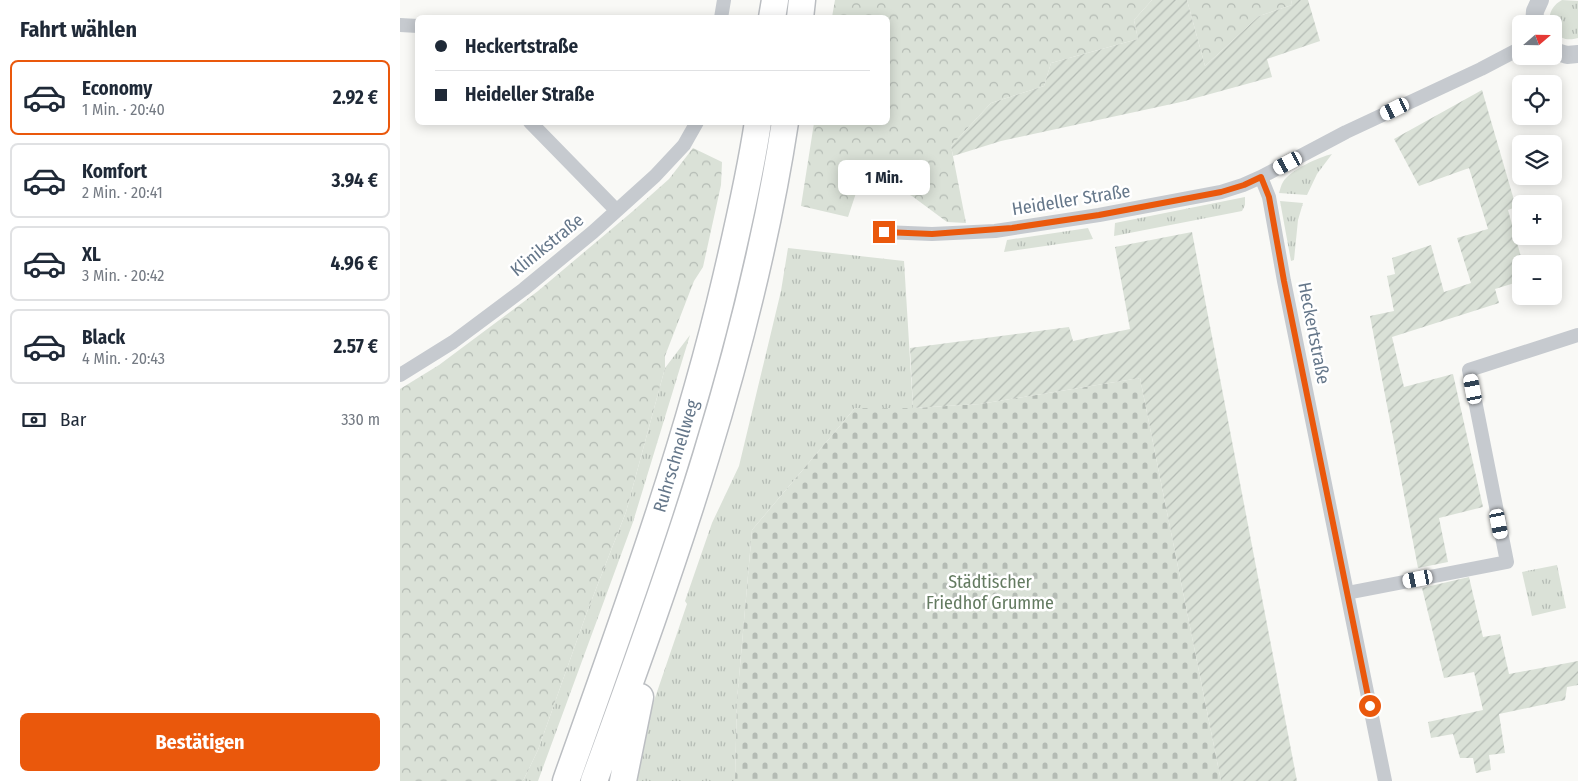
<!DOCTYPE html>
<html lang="de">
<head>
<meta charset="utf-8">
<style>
  :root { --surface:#fff; --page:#f6f6f7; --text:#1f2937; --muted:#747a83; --line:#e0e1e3; --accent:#ea580c }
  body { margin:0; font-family:"Fira Sans Condensed",sans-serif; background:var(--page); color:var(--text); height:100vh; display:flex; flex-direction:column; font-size:19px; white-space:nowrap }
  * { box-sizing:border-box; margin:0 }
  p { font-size:16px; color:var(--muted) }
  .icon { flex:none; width:28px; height:28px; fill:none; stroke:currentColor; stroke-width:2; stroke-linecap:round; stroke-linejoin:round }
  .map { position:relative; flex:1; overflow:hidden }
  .panel { display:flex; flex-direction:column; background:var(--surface); width:400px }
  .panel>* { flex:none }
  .guide { position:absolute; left:15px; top:15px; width:475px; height:110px; border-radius:8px; box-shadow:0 2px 12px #0003; display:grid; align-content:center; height:110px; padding:0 20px; background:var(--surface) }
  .needle { width:32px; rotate:70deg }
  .buttons { position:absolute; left:1112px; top:15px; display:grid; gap:10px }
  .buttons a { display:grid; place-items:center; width:50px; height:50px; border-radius:8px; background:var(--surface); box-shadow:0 2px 12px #0003; font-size:25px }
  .end { position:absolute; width:22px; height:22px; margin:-11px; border:6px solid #ea580c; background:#fff; box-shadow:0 0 0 2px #fff }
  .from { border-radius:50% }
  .bubble { position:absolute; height:35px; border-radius:8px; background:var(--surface); box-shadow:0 2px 12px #0003; font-size:16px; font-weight:700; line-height:35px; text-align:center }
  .car { position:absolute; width:15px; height:30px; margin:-15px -8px; border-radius:6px; box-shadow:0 0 4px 1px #0007; background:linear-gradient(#fff 24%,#345 0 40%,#fff 0 76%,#345 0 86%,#fff 0) }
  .guide b { display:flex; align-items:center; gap:18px; height:48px; font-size:19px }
  .guide b+b { border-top:1px solid var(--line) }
  .guide i { width:12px; height:12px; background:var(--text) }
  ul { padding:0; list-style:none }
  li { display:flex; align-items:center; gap:15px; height:75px; margin:0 10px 8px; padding:0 10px; border:2px solid var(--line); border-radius:8px }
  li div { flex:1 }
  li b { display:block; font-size:19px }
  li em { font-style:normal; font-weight:700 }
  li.active { border-color:var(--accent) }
  li>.icon { width:45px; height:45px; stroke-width:1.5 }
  h2 { padding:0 20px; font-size:22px; line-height:60px }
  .pay { display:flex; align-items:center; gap:12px; height:55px; padding:0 20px; font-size:19px }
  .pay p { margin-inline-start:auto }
  .primary-button { display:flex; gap:10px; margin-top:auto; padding:10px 20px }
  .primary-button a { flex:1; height:58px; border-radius:8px; background:var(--accent); color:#fff; font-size:20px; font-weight:700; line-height:58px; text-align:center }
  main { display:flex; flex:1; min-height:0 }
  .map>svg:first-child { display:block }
  .grass { fill:url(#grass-tufts) }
  .forest { fill:url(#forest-crowns) }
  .cemetery { fill:url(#cemetery-stones) }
  .garden { fill:url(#garden-furrows) }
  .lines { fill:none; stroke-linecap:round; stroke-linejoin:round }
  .motorway-casing { stroke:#bbbec2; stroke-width:29 }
  .minor { stroke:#c6cacf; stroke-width:14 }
  .tertiary { stroke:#c6cacf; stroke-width:18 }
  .motorway { stroke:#fff; stroke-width:26 }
  .route { stroke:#ea580c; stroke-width:6 }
  .labels { text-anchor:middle; stroke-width:5; stroke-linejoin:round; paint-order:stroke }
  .street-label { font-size:18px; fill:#65778a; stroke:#fff }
  .park-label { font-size:18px; fill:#647b61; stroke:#fff }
</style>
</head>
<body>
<main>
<section class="panel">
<h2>Fahrt wählen</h2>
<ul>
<li class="active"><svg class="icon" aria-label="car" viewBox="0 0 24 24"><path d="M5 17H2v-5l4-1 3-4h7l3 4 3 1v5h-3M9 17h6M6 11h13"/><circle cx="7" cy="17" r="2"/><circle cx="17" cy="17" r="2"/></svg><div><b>Economy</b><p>1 Min. · 20:40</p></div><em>2.92 €</em></li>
<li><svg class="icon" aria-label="car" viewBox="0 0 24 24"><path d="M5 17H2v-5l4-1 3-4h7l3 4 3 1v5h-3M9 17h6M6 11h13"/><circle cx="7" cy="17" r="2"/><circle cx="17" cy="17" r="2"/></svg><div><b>Komfort</b><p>2 Min. · 20:41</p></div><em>3.94 €</em></li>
<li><svg class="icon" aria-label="car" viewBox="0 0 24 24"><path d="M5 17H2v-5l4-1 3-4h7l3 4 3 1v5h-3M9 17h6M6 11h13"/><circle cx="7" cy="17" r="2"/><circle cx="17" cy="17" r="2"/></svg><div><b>XL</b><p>3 Min. · 20:42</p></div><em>4.96 €</em></li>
<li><svg class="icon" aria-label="car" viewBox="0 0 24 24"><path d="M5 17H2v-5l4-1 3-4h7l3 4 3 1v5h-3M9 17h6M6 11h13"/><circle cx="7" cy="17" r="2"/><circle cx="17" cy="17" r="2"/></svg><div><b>Black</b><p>4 Min. · 20:43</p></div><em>2.57 €</em></li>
</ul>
<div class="pay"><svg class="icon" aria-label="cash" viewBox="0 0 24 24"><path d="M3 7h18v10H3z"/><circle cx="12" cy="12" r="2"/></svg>Bar<p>330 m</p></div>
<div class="primary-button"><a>Bestätigen</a></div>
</section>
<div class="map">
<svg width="1178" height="781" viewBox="0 0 1178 781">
  <defs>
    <pattern id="grass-tufts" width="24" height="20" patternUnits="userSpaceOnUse" patternTransform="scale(1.25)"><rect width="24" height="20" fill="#dae1d7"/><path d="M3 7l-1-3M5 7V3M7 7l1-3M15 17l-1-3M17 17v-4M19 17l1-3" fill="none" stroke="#b4bbb4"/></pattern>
    <pattern id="forest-crowns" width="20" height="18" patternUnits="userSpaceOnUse" patternTransform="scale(1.25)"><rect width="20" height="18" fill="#dae1d7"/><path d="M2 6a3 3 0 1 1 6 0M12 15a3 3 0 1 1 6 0" fill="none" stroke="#b4bbb4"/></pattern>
    <pattern id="cemetery-stones" width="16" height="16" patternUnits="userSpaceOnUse" patternTransform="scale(1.25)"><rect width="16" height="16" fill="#dae1d7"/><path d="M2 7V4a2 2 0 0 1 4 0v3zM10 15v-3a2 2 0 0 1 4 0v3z" fill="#b4bbb4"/></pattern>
    <pattern id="garden-furrows" width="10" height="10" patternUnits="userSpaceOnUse" patternTransform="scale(1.25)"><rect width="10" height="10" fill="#dae1d7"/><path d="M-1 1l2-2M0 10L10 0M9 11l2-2" fill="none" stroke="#b4bbb4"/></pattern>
  </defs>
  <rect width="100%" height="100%" fill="#f9f9f6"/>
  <path class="grass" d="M1162,0L1178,1V38C1168,41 1161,39 1154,32V24H1150C1148,13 1153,5 1162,0Z
    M932,154L917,174L907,195L879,193C880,190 881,185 883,182C890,170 919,157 932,154Z
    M845,197V205L842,211L714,236L715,223Z
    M880,201L903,203L898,220L894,260L891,261Z
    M688,228L693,239L604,252L607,240Z
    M388,248L504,261L513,408H455L352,530L337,700L335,781H233L242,736L287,604L285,601L312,523L339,466L381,291Z
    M290,335L233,522L138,781H123L138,750L187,612L226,512L265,368Z
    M1157,565L1166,608L1132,616L1122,572Z"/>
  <path class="forest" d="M435,0H752L734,20L738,39L651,63L644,86L591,103L551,146L566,223L547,222L512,196L503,192L458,187L448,217L401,206L414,123L488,122V18L432,17Z
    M787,0H891L892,5L859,16L805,66Z
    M293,148L322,162L321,185L303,267L294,281L265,356V368L226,512L187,612L138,750L123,781H0V389L39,365L138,291L233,211L269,179Z"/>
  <path class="cemetery" d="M740,378L821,781H335L337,700L352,530L455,408H513L580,404Z"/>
  <path class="garden" d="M752,0H787L805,66L859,16L892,5L891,0H908L920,41L867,59L872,77L781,102L601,141L553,156L551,146L591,103L644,86L651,63L738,39L734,20Z
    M1082,90L1116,207L1108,210L1123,264H1121V281L1095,289L1099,303L992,337L1004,387L1053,374L1083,507L1039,518L1048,562L1018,568L970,316L994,311L987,276L995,274L992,258L1031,245L1044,292L1071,283L1057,238L1088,229L1069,168L1019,186L994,139Z
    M792,232L897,781H821L740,378L580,404L513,408L510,348L669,327L673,341L730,329L715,247Z
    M1069,577L1083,637L1100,634L1109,674L1178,661V685L1167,687L1165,700L1099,714L1105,753L1089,755L1091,770L1076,773L1073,758H1060L1053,734L1031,738L1028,722L1083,710L1074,672L1044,678L1022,588Z"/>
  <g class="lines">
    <g class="motorway-casing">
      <path id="motorway" d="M372,18L375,0
        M400,18L402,0
        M166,781C225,615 286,449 326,278C338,227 350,175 358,122
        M194,781C273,566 350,350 385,122
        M223,781L240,697"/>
    </g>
    <path class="minor" d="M321,18L324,0
      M0,25L18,26
      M130,122L216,210
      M483,232L532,234L595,231L699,215L821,192L843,185L861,177
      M0,375L53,342L124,289L193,232L255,176L284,145L297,122
      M947,593L1107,562L1069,370L1178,335
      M985,781L884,281L869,197L861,177L946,132L1081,69L1121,48"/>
    <path class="tertiary" d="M1134,24L1135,11L1140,0
      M1154,51L1167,55L1178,54"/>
    <use href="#motorway" class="motorway"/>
  </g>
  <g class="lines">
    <path class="route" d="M484,232L532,234L612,228L699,215L821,192L844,185L861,177L869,197L884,281L970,706"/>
  </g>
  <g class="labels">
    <g class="street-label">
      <text transform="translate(671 200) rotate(-9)" y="6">Heideller Straße</text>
      <text transform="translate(147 245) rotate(-39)" y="6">Klinikstraße</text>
      <text transform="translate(914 333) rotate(79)" y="6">Heckertstraße</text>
      <text transform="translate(276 456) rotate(-73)" y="6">Ruhrschnellweg</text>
    </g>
    <g class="park-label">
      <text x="590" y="588">Städtischer<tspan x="590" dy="21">Friedhof Grumme</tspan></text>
    </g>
  </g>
</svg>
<div class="buttons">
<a><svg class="needle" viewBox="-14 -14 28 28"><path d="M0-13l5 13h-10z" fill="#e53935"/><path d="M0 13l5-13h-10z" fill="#747a83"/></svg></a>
<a><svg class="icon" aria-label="locate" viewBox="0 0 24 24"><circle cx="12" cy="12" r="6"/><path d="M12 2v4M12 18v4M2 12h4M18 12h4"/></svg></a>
<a><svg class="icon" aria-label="layers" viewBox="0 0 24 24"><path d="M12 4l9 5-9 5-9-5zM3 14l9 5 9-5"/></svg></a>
<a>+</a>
<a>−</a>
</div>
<i class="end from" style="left:970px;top:706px"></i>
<i class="end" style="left:484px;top:232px"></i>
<div class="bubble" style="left:438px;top:160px;width:92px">1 Min.</div>
<i class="car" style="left:995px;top:109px;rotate:244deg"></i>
<i class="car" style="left:888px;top:163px;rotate:242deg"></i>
<i class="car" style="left:1073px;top:389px;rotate:349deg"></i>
<i class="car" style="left:1099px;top:524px;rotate:169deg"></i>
<i class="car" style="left:1018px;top:579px;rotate:259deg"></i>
<div class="guide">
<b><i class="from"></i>Heckertstraße</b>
<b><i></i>Heideller Straße</b>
</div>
</div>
</main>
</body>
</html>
